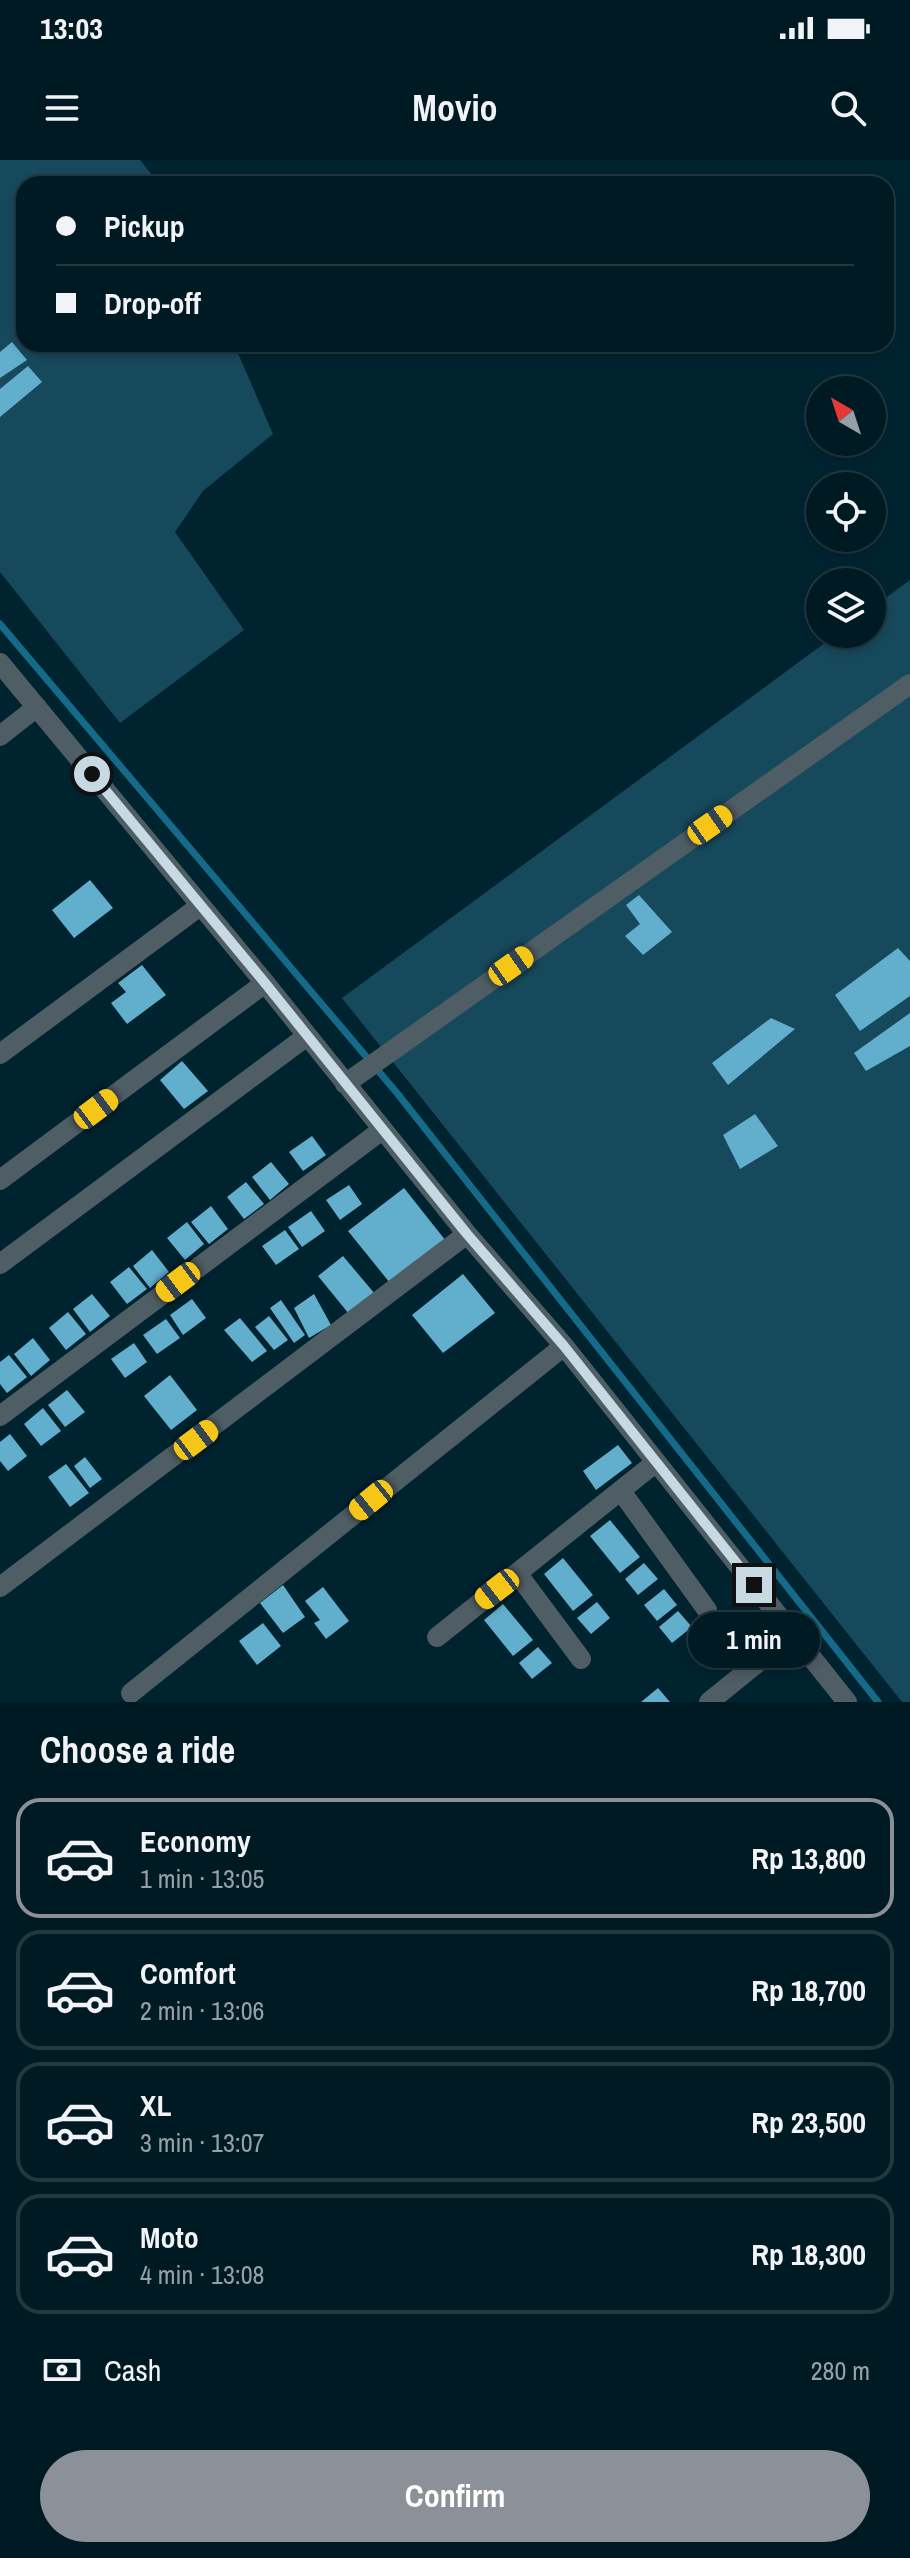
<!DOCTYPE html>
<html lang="en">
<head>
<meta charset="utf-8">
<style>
  :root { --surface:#001a24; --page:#0e2731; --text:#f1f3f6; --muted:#95a1a6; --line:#223841; --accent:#8c9099 }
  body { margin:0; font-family:"Archivo Narrow",sans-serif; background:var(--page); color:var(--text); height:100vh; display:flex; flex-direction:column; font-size:30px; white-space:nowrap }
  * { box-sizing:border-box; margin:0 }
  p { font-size:26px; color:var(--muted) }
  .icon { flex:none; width:44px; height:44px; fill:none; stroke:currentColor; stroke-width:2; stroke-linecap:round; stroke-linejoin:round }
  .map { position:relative; height:1542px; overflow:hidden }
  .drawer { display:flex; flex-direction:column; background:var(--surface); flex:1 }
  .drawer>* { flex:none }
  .banner { position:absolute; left:16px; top:16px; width:878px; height:176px; border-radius:24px; box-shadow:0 4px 12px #0003,0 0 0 2px var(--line); display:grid; align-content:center; height:176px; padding:0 40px; background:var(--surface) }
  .needle { width:52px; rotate:321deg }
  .tools { position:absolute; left:806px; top:216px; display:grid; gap:16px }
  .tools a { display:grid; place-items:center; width:80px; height:80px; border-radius:50%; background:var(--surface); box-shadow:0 4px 12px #0003,0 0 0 2px var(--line); font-size:40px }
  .end { position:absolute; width:36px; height:36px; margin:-18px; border:10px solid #c7d9e2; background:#111; box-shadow:0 0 0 4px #111 }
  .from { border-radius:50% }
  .bubble { position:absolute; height:56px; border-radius:28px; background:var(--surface); box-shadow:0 4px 12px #0003,0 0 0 2px var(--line); font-size:26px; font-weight:800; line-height:56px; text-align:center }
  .car { position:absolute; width:24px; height:48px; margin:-24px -12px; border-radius:10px; box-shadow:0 0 6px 2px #0007; background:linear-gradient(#f5c518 24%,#345 0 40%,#f5c518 0 76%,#345 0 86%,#f5c518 0) }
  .banner b { display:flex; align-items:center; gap:28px; height:76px; font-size:30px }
  .banner b+b { border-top:2px solid var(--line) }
  .banner i { width:20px; height:20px; background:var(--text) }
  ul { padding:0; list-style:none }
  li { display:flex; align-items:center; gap:24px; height:120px; margin:0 16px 12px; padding:0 24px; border:4px solid var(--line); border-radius:24px }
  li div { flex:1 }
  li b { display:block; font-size:30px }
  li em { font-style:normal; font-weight:800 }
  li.on { border-color:var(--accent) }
  li>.icon { width:72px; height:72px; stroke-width:1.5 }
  h2 { padding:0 40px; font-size:36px; line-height:96px }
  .pay { display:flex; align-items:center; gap:20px; height:88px; padding:0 40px; font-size:30px }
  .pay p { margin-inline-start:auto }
  .button { display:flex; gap:16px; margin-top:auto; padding:16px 40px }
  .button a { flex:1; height:92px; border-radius:48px; background:var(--accent); color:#fff; font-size:32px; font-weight:800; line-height:92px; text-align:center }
  .status { display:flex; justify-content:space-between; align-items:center; height:56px; padding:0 40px; background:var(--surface); direction:ltr }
  .status svg { height:22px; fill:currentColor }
  header { display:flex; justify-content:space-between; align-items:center; height:104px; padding:0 40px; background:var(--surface); font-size:36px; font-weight:800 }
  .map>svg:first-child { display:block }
  .green { fill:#17495c }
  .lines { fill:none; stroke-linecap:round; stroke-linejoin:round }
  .stream { stroke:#146a87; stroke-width:7 }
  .building { fill:#62aecd }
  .minor { stroke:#4f5e64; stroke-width:20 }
  .route { stroke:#c7d9e2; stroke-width:10 }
</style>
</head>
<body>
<div class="status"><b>13:03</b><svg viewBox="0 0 49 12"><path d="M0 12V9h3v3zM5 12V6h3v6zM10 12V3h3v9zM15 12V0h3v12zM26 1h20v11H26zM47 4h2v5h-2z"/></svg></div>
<header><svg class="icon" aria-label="menu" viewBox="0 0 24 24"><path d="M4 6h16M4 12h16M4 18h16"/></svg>Movio<svg class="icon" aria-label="search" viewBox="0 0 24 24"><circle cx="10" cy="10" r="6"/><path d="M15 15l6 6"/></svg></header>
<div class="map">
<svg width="910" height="1542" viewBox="0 0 910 1542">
  <rect width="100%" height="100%" fill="#002330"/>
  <path class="green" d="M0,0H140L159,24H24V184H234L273,274L203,331L175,372L244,470L120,563L0,412Z
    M910,420V1542H902L342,838L837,474H872V448Z"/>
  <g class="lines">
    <path class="stream" d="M0,464L397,933L878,1542"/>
  </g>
  <path class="building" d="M12,182L27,200L0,218V192Z
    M28,206L42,222L0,257V229Z
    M90,720L113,748L74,778L52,750Z
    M639,735L672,772L643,795L625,776L640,764L626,745Z
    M898,788L910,801V836L860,871L835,835Z
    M142,805L166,835L127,864L111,843L126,832L118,823Z
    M910,853V886L866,911L854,893Z
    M771,858L795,869L728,925L712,903Z
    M182,901L208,931L184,949L160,920Z
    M755,954L778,986L740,1009L723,975Z
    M312,976L326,995L303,1011L289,992Z
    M271,1002L289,1024L270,1040L252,1017Z
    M246,1022L264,1044L244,1059L227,1037Z
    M349,1025L362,1044L340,1060L326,1040Z
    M404,1028L446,1081L390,1123L348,1071Z
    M211,1046L228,1069L209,1084L191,1062Z
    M311,1051L325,1071L302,1087L288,1067Z
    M187,1062L204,1084L185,1100L167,1078Z
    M285,1070L299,1089L276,1105L262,1086Z
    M152,1090L169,1112L150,1128L133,1106Z
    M343,1096L375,1134L349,1154L318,1116Z
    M129,1107L147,1129L127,1144L110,1122Z
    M463,1114L495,1153L443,1193L412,1155Z
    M92,1134L110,1156L90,1172L73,1149Z
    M314,1134L331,1165L309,1178L294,1148Z
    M192,1139L206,1158L183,1175L170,1155Z
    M281,1140L305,1175L294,1183L270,1148Z
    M68,1152L86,1174L66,1190L49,1168Z
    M269,1156L288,1180L274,1190L255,1167Z
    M240,1158L267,1191L252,1202L224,1170Z
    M166,1159L180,1178L157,1194L143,1175Z
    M33,1178L50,1200L31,1216L14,1194Z
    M134,1183L147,1202L125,1218L111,1199Z
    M9,1195L27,1217L7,1233L0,1224V1202Z
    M170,1215L197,1250L171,1270L144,1236Z
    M67,1230L85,1252L65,1267L48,1245Z
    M43,1248L61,1271L41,1286L24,1264Z
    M10,1274L27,1296L8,1311L0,1301V1282Z
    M618,1285L632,1303L596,1330L583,1311Z
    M85,1297L102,1319L90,1328L74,1306Z
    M66,1304L89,1333L70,1347L48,1317Z
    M610,1360L640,1397L620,1413L590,1376Z
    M563,1398L593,1435L573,1451L544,1414Z
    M644,1403L658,1419L638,1435L625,1419Z
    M283,1425L305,1457L283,1473L260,1443Z
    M323,1427L349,1461L326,1479L314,1463L320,1460L305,1441Z
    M664,1429L677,1445L657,1461L644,1445Z
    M597,1442L610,1458L591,1474L577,1458Z
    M503,1444L533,1480L513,1496L484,1460Z
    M678,1451L692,1467L672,1483L659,1467Z
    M263,1463L281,1486L257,1505L239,1481Z
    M538,1487L552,1503L532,1519L519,1503Z
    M658,1528L670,1542H641Z"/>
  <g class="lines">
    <path class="minor" d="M0,503L265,823L467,1074L564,1186L847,1542
      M0,576L37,547
      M0,894L200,746
      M345,924L910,524
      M0,1020L265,823
      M0,1104L307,876
      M0,1256L382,970
      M621,1331L707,1450
      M517,1413L581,1499
      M0,1427L467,1074
      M437,1477L655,1303
      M131,1533L564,1186
      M709,1542L794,1473"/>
  </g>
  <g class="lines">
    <path class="route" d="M92,614L265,823L467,1074L564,1186L754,1425"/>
  </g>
</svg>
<div class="tools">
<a><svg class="needle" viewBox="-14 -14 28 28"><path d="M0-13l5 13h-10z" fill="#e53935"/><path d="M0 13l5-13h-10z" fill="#95a1a6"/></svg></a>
<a><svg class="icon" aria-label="locate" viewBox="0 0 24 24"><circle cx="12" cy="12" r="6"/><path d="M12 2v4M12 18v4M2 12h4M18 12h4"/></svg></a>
<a><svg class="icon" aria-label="layers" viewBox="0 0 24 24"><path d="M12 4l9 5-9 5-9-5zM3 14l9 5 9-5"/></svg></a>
</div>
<i class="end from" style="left:92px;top:614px"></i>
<i class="end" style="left:754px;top:1425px"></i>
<div class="bubble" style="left:688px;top:1452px;width:132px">1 min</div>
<i class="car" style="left:710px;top:665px;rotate:55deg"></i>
<i class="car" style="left:511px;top:806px;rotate:55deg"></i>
<i class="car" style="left:96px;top:949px;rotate:53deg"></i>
<i class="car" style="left:178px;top:1122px;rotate:233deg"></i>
<i class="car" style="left:196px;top:1280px;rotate:53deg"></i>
<i class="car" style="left:371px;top:1340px;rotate:231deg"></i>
<i class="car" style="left:497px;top:1429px;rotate:232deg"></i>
<div class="banner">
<b><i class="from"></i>Pickup</b>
<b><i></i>Drop-off</b>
</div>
</div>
<section class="drawer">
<h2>Choose a ride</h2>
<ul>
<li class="on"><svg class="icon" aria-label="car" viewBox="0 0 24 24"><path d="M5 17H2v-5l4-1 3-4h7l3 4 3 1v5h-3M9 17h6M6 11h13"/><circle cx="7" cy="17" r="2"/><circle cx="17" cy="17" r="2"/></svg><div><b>Economy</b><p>1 min · 13:05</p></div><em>Rp 13,800</em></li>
<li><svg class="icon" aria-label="car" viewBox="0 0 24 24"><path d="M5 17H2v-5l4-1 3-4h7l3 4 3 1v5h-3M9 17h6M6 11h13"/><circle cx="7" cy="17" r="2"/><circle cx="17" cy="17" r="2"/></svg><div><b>Comfort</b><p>2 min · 13:06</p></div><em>Rp 18,700</em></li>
<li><svg class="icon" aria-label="car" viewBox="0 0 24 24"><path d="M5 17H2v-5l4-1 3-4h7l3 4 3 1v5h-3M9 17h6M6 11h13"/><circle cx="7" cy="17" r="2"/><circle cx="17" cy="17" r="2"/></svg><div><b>XL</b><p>3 min · 13:07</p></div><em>Rp 23,500</em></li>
<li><svg class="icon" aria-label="car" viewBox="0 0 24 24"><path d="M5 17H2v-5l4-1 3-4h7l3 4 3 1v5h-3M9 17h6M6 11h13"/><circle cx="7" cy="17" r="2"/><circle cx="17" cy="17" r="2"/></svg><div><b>Moto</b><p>4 min · 13:08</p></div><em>Rp 18,300</em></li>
</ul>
<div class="pay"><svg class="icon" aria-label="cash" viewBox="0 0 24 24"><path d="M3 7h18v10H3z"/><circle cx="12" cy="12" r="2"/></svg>Cash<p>280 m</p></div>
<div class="button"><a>Confirm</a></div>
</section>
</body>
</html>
